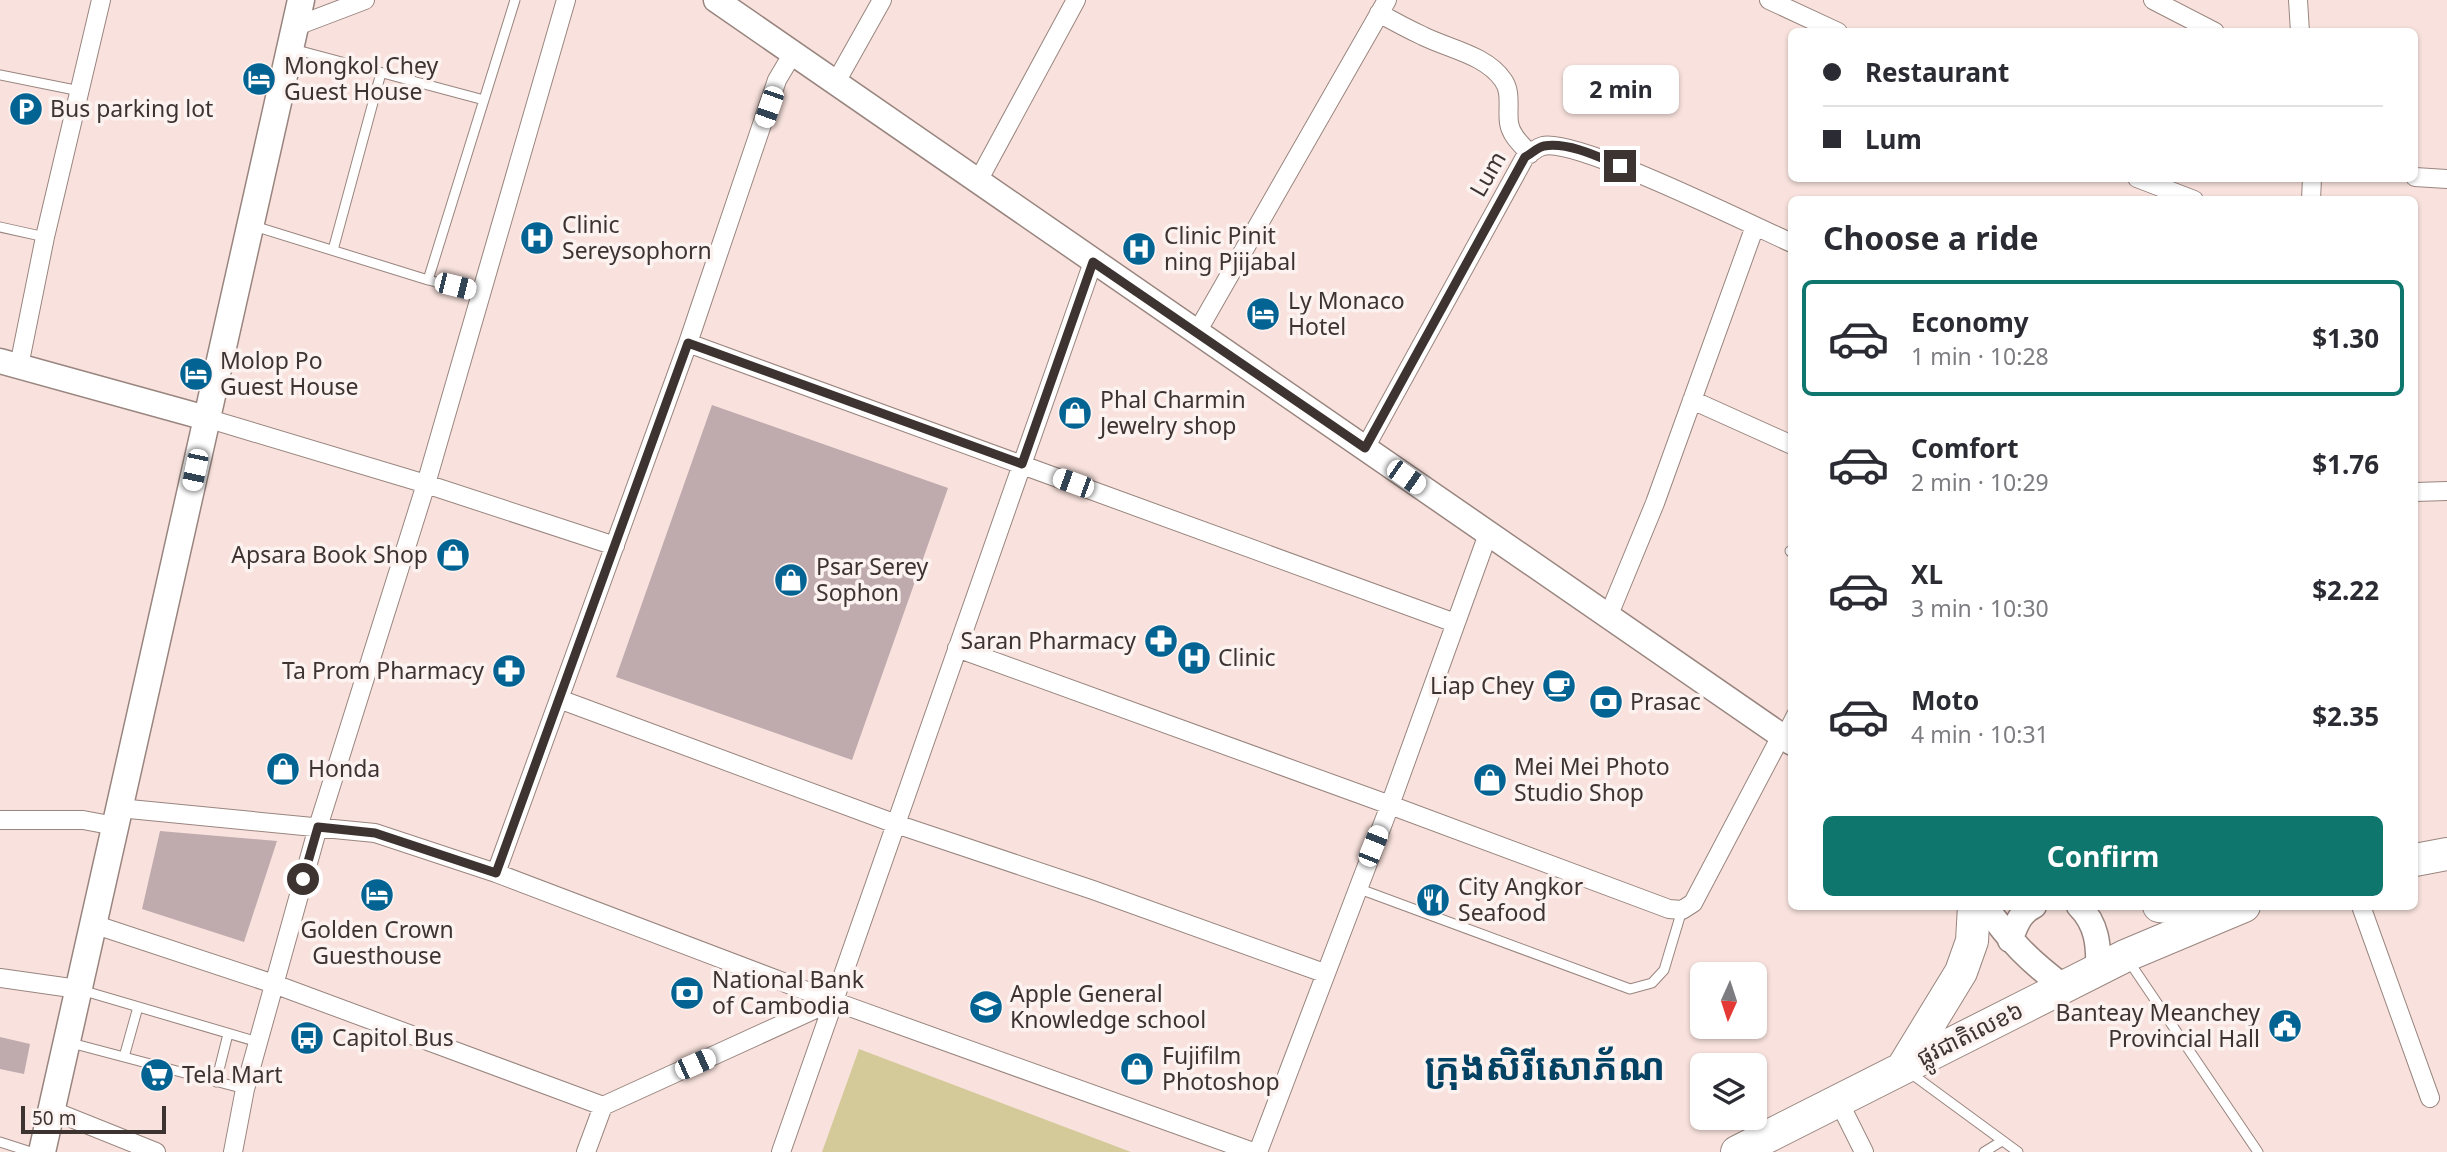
<!DOCTYPE html>
<html lang="en">
<head>
<meta charset="utf-8">
<style>
  :root { --surface:#fff; --page:#f2f2f3; --text:#2b2b33; --muted:#7c7c81; --line:#e1e1e2; --accent:#0f766e }
  body { margin:0; font-family:"Noto Sans","Noto Sans Khmer",sans-serif; background:var(--page); color:var(--text); height:100vh; display:flex; flex-direction:column; font-size:26px; white-space:nowrap }
  * { box-sizing:border-box; margin:0 }
  p { font-size:23px; color:var(--muted) }
  .icon { flex:none; width:38px; height:38px; fill:none; stroke:currentColor; stroke-width:2; stroke-linecap:round; stroke-linejoin:round }
  .map { position:relative; flex:1; overflow:hidden }
  .side { position:absolute; left:1788px; top:196px; width:630px; height:714px; display:flex; flex-direction:column; background:var(--surface); border-radius:10px; box-shadow:0 2px 5px #0004 }
  .side>* { flex:none }
  .banner { position:absolute; left:1788px; top:28px; width:630px; height:154px; border-radius:10px; box-shadow:0 2px 5px #0004; display:grid; align-content:center; height:154px; padding:0 35px; background:var(--surface) }
  .needle { width:46px; rotate:183deg }
  .buttons { position:absolute; left:1690px; top:962px; display:grid; gap:14px }
  .buttons a { display:grid; place-items:center; width:77px; height:77px; border-radius:10px; background:var(--surface); box-shadow:0 2px 5px #0004; font-size:35px }
  .scale { position:absolute; left:21px; bottom:18px; width:145px; box-sizing:border-box; padding-left:7px; border:4px solid #3d3432; border-top:0; font-size:19px; line-height:24px; white-space:nowrap; color:#3d3432; -webkit-text-stroke:5px #fcf3f1; paint-order:stroke }
  .end { position:absolute; width:32px; height:32px; margin:-16px; border:9px solid #3d3432; background:#fff; box-shadow:0 0 0 4px #fff }
  .from { border-radius:50% }
  .bubble { position:absolute; height:49px; border-radius:10px; background:var(--surface); box-shadow:0 2px 5px #0004; font-size:23px; font-weight:700; line-height:49px; text-align:center }
  .car { position:absolute; width:21px; height:42px; margin:-21px -10px; border-radius:9px; box-shadow:0 0 5px 2px #0007; background:linear-gradient(#fff 24%,#345 0 40%,#fff 0 76%,#345 0 86%,#fff 0) }
  .banner b { display:flex; align-items:center; gap:24px; height:66px; font-size:26px }
  .banner b+b { border-top:2px solid var(--line) }
  .banner i { width:18px; height:18px; background:var(--text) }
  ul { padding:0; list-style:none }
  li { display:flex; align-items:center; gap:21px; height:116px; margin:0 14px 10px; padding:0 21px; border:4px solid transparent; border-radius:10px }
  li div { flex:1 }
  li b { display:block; font-size:26px }
  li em { font-style:normal; font-weight:700 }
  li.current { border-color:var(--accent) }
  li>.icon { width:63px; height:63px; stroke-width:1.5 }
  h2 { padding:0 35px; font-size:32px; line-height:84px }
  .primary-button { display:flex; gap:14px; margin-top:auto; padding:14px 35px }
  .primary-button a { flex:1; height:80px; border-radius:10px; background:var(--accent); color:#fff; font-size:28px; font-weight:700; line-height:80px; text-align:center }
  .map>svg:first-child { display:block }
  .green { fill:#d4c999 }
  .building { fill:#bfaaae }
  .lines { fill:none; stroke-linecap:round; stroke-linejoin:round }
  .lane-casing { stroke:#99857f; stroke-width:11 }
  .street-casing { stroke:#99857f; stroke-width:20 }
  .secondary-casing { stroke:#99857f; stroke-width:27 }
  .primary-casing { stroke:#99857f; stroke-width:29 }
  .highway-casing { stroke:#99857f; stroke-width:34 }
  .lane { stroke:#fff; stroke-width:9 }
  .street { stroke:#fff; stroke-width:18 }
  .secondary { stroke:#fff; stroke-width:24 }
  .primary { stroke:#fff; stroke-width:26 }
  .highway { stroke:#fff; stroke-width:32 }
  .route { stroke:#3d3432; stroke-width:9 }
  .labels { text-anchor:middle; stroke-width:7; stroke-linejoin:round; paint-order:stroke }
  .poi-label { font-size:23px; fill:#3d3432; stroke:#fcf3f1; text-anchor:start }
  .street-label { font-size:23px; fill:#3d3432; stroke:#fcf3f1 }
  .town-label { font-size:37px; font-weight:bold; fill:#044263; stroke:#fcf3f1 }
</style>
</head>
<body>
<div class="map">
<svg width="2447" height="1152" viewBox="0 0 2447 1152">
  <rect width="100%" height="100%" fill="#f9e2dd"/>
  <path class="green" d="M859,1049L1131,1152H822Z"/>
  <path class="building" d="M712,405L948,488L852,760L616,677Z
    M160,831L277,841L244,942L142,909Z
    M0,1037L30,1044L24,1074L0,1069Z"/>
  <g class="lines">
    <g class="lane-casing">
      <path id="lane" d="M293,49L484,100
        M0,75L80,91
        M254,226L428,280L481,293
        M0,227L45,237
        M333,250L381,73
        M428,280L515,0
        M1790,551L1792,553
        M1782,733L1792,713
        M1357,888L1630,989L1652,983L1664,970L1682,910
        M2128,960L2258,1152
        M81,990L258,1042
        M71,1043L245,1089
        M124,1057L138,1007
        M1909,1072L2018,1152
        M216,1082L228,1034
        M0,1142L31,1152
        M1984,1152L2002,1141"/>
    </g>
    <g class="street-casing">
      <path id="street" d="M1769,0L1838,32
        M2153,0L2215,32
        M2298,0L2300,32
        M1379,13C1393,21 1408,29 1423,36C1449,49 1486,55 1503,80C1512,92 1507,109 1509,123C1511,136 1522,145 1530,154
        M294,27L365,0
        M836,82L882,0
        M2415,177L2447,179
        M2137,178L2194,200
        M978,181L1076,0
        M2311,200L2312,178
        M1197,332L1387,0
        M688,343L1455,623
        M19,366L45,237L101,0
        M1692,400L1792,445
        M206,418L426,484L615,546
        M1365,448L1525,157C1530,154 1537,147 1543,146C1577,138 1751,225 1792,243
        M2415,492L2447,491
        M1608,617L1655,503L1755,226
        M957,648L1390,805L1669,909L1682,910L1693,903L1781,736
        M559,699L896,824L1093,890L1324,973
        M119,808L375,833L496,873L833,1001L1253,1152
        M0,820H83L115,826
        M496,873L688,343L777,80L793,53
        M2361,906L2430,1098
        M93,924L274,984L603,1106L833,1001
        M0,978L78,989
        M1838,1100L1864,1152
        M51,1110L156,1152
        M233,1152L245,1089L318,827L426,484L566,0
        M586,1152L603,1106
        M781,1152L1093,262
        M1258,1152L1390,805L1488,534"/>
    </g>
    <g class="secondary-casing">
      <path id="secondary" d="M716,0L1792,743
        M0,361L206,418
        M1985,906C2011,942 2028,960 2064,987
        M2079,906C2097,924 2099,945 2098,969
        M2010,940C2016,926 2019,913 2034,906"/>
    </g>
    <g class="primary-casing">
      <path id="primary" d="M42,1152L301,0"/>
    </g>
    <g class="highway-casing">
      <path id="highway" d="M2415,860L2447,854
        M2159,906L2224,912
        M1903,1067L1961,972L1972,941L1974,906
        M1737,1152L2125,956L2244,906"/>
    </g>
    <use href="#lane" class="lane"/>
    <use href="#street" class="street"/>
    <use href="#secondary" class="secondary"/>
    <use href="#primary" class="primary"/>
    <use href="#highway" class="highway"/>
  </g>
  <g class="lines">
    <path class="route" d="M303,879L318,827L375,833L496,873L688,343L1022,464L1093,262L1365,448L1525,157C1531,154 1538,147 1544,146C1569,142 1599,157 1620,166"/>
  </g>
  <defs>
    <g id="hotel-disc" transform="scale(1.75)"><circle r="9.5" fill="#036393" stroke="#fcf3f1"/><path d="M-6-4.5h1.5V1H6V5H4.5V3h-9V5H-6ZM-4 0a1.8 1.8 0 1 1 3.6 0ZM.5 0V-2.5h3Q6-2.5 6 0Z" fill="#fff"/></g>
    <g id="parking-disc" transform="scale(1.75)"><circle r="9.5" fill="#036393" stroke="#fcf3f1"/><path d="M-3.5-5.5H1a3.5 3.5 0 0 1 0 7H-1V5.5H-3.5ZM-1-3.4V-.6H.8a1.4 1.4 0 0 0 0-2.8Z" fill="#fff"/></g>
    <g id="hospital-disc" transform="scale(1.75)"><circle r="9.5" fill="#036393" stroke="#fcf3f1"/><path d="M-5-5h3v3.5h4V-5h3V5h-3V1.5h-4V5h-3Z" fill="#fff"/></g>
    <g id="shop-disc" transform="scale(1.75)"><circle r="9.5" fill="#036393" stroke="#fcf3f1"/><path d="M-5-2.5h2.3a2.7 3.5 0 0 1 5.4 0H5L5.5 6h-11ZM-1.5-2.5h3a1.5 2.3 0 0 0-3 0Z" fill="#fff"/></g>
    <g id="pharmacy-disc" transform="scale(1.75)"><circle r="9.5" fill="#036393" stroke="#fcf3f1"/><path d="M-2-6h4v4h4v4h-4v4h-4v-4h-4v-4h4Z" fill="#fff"/></g>
    <g id="cafe-disc" transform="scale(1.75)"><circle r="9.5" fill="#036393" stroke="#fcf3f1"/><path d="M-5.5-4.5H6V0H3Q3 3.5 0 3.5H-2.5Q-5.5 3.5-5.5 0ZM3-3.2v2h1.7v-2ZM-6 4.5H4V6H-6Z" fill="#fff"/></g>
    <g id="bank-disc" transform="scale(1.75)"><circle r="9.5" fill="#036393" stroke="#fcf3f1"/><path d="M-6-4H6V4H-6ZM0-2.3a2.3 2.3 0 1 0 0 4.6a2.3 2.3 0 1 0 0-4.6Z" fill="#fff"/></g>
    <g id="restaurant-disc" transform="scale(1.75)"><circle r="9.5" fill="#036393" stroke="#fcf3f1"/><path d="M-5-6h1v4h1v-4h1v4h1v-4h1v5L-1.5 .5V6h-2V.5L-5-1ZM5-6V6H3V1.5H1.5Q1.5-4 5-6Z" fill="#fff"/></g>
    <g id="school-disc" transform="scale(1.75)"><circle r="9.5" fill="#036393" stroke="#fcf3f1"/><path d="M0-5L7-2L0 1L-7-2ZM-4 1L0 2.5L4 1V4Q0 6-4 4Z" fill="#fff"/></g>
    <g id="civic-disc" transform="scale(1.75)"><circle r="9.5" fill="#036393" stroke="#fcf3f1"/><path d="M-.6-6.5H3V-4.5H.6V-3L4-1V1h2V6H-6V1h2V-1L-.6-3ZM-1.2 2.5V6h2.4V2.5Z" fill="#fff"/></g>
    <g id="bus-disc" transform="scale(1.75)"><circle r="9.5" fill="#036393" stroke="#fcf3f1"/><path d="M-5-6H5V4H4V6H2V4H-2V6H-4V4H-5ZM-3.5-4V0h7V-4ZM-3.5 1.2v1.5H-2V1.2ZM2 1.2v1.5H3.5V1.2Z" fill="#fff"/></g>
    <g id="supermarket-disc" transform="scale(1.75)"><circle r="9.5" fill="#036393" stroke="#fcf3f1"/><path d="M-6-5.5h2.5l.6 2H6L4.5 2H-2.5L-4.4-4H-6ZM-1.5 3.2a1.3 1.3 0 1 0 .1 0ZM3 3.2a1.3 1.3 0 1 0 .1 0Z" fill="#fff"/></g>
  </defs>
  <g fill-rule="evenodd">
    <use href="#hotel-disc" x="259" y="79"/>
    <use href="#parking-disc" x="26" y="109"/>
    <use href="#hospital-disc" x="537" y="238"/>
    <use href="#hospital-disc" x="1139" y="249"/>
    <use href="#hotel-disc" x="1263" y="314"/>
    <use href="#hotel-disc" x="196" y="374"/>
    <use href="#shop-disc" x="1075" y="413"/>
    <use href="#shop-disc" x="453" y="555"/>
    <use href="#shop-disc" x="791" y="580"/>
    <use href="#pharmacy-disc" x="1161" y="641"/>
    <use href="#hospital-disc" x="1194" y="658"/>
    <use href="#pharmacy-disc" x="509" y="671"/>
    <use href="#cafe-disc" x="1559" y="686"/>
    <use href="#bank-disc" x="1606" y="702"/>
    <use href="#shop-disc" x="283" y="769"/>
    <use href="#shop-disc" x="1490" y="780"/>
    <use href="#hotel-disc" x="377" y="895"/>
    <use href="#restaurant-disc" x="1433" y="900"/>
    <use href="#bank-disc" x="687" y="993"/>
    <use href="#school-disc" x="986" y="1007"/>
    <use href="#civic-disc" x="2285" y="1026"/>
    <use href="#bus-disc" x="307" y="1038"/>
    <use href="#shop-disc" x="1137" y="1069"/>
    <use href="#supermarket-disc" x="157" y="1075"/>
  </g>
  <g class="labels">
    <g class="poi-label">
      <text x="284" y="74">Mongkol Chey<tspan x="284" dy="26">Guest House</tspan></text>
      <text x="50" y="117">Bus parking lot</text>
      <text x="562" y="233">Clinic<tspan x="562" dy="26">Sereysophorn</tspan></text>
      <text x="1164" y="244">Clinic Pinit<tspan x="1164" dy="26">ning Pjijabal</tspan></text>
      <text x="1288" y="309">Ly Monaco<tspan x="1288" dy="26">Hotel</tspan></text>
      <text x="220" y="369">Molop Po<tspan x="220" dy="26">Guest House</tspan></text>
      <text x="1100" y="408">Phal Charmin<tspan x="1100" dy="26">Jewelry shop</tspan></text>
      <text x="428" y="563" text-anchor="end">Apsara Book Shop</text>
      <text x="816" y="575">Psar Serey<tspan x="816" dy="26">Sophon</tspan></text>
      <text x="1136" y="649" text-anchor="end">Saran Pharmacy</text>
      <text x="1218" y="666">Clinic</text>
      <text x="484" y="679" text-anchor="end">Ta Prom Pharmacy</text>
      <text x="1534" y="694" text-anchor="end">Liap Chey</text>
      <text x="1630" y="710">Prasac</text>
      <text x="1514" y="775">Mei Mei Photo<tspan x="1514" dy="26">Studio Shop</tspan></text>
      <text x="308" y="777">Honda</text>
      <text x="1458" y="895">City Angkor<tspan x="1458" dy="26">Seafood</tspan></text>
      <text x="377" y="938" text-anchor="middle">Golden Crown<tspan x="377" dy="26">Guesthouse</tspan></text>
      <text x="712" y="988">National Bank<tspan x="712" dy="26">of Cambodia</tspan></text>
      <text x="1010" y="1002">Apple General<tspan x="1010" dy="26">Knowledge school</tspan></text>
      <text x="2260" y="1021" text-anchor="end">Banteay Meanchey<tspan x="2260" dy="26">Provincial Hall</tspan></text>
      <text x="332" y="1046">Capitol Bus</text>
      <text x="1162" y="1064">Fujifilm<tspan x="1162" dy="26">Photoshop</tspan></text>
      <text x="182" y="1083">Tela Mart</text>
    </g>
    <g class="street-label">
      <text transform="translate(1488 174) rotate(-60)" y="8">Lum</text>
      <text transform="translate(1970 1034) rotate(-26)" y="8">ផ្លូវជាតិលេខ៦</text>
    </g>
    <g class="town-label">
      <text x="1545" y="1080">ក្រុងសិរីសោភ័ណ</text>
    </g>
  </g>
</svg>
<div class="buttons">
<a><svg class="needle" viewBox="-14 -14 28 28"><path d="M0-13l5 13h-10z" fill="#e53935"/><path d="M0 13l5-13h-10z" fill="#7c7c81"/></svg></a>
<a><svg class="icon" aria-label="layers" viewBox="0 0 24 24"><path d="M12 4l9 5-9 5-9-5zM3 14l9 5 9-5"/></svg></a>
</div>
<div class="scale">50 m</div>
<i class="end from" style="left:303px;top:879px"></i>
<i class="end" style="left:1620px;top:166px"></i>
<div class="bubble" style="left:1563px;top:65px;width:116px">2 min</div>
<i class="car" style="left:769px;top:107px;rotate:199deg"></i>
<i class="car" style="left:455px;top:286px;rotate:104deg"></i>
<i class="car" style="left:195px;top:470px;rotate:192deg"></i>
<i class="car" style="left:1406px;top:477px;rotate:125deg"></i>
<i class="car" style="left:1073px;top:483px;rotate:290deg"></i>
<i class="car" style="left:1373px;top:846px;rotate:22deg"></i>
<i class="car" style="left:695px;top:1064px;rotate:66deg"></i>
<div class="banner">
<b><i class="from"></i>Restaurant</b>
<b><i></i>Lum</b>
</div>
<section class="side">
<h2>Choose a ride</h2>
<ul>
<li class="current"><svg class="icon" aria-label="car" viewBox="0 0 24 24"><path d="M5 17H2v-5l4-1 3-4h7l3 4 3 1v5h-3M9 17h6M6 11h13"/><circle cx="7" cy="17" r="2"/><circle cx="17" cy="17" r="2"/></svg><div><b>Economy</b><p>1 min · 10:28</p></div><em>$1.30</em></li>
<li><svg class="icon" aria-label="car" viewBox="0 0 24 24"><path d="M5 17H2v-5l4-1 3-4h7l3 4 3 1v5h-3M9 17h6M6 11h13"/><circle cx="7" cy="17" r="2"/><circle cx="17" cy="17" r="2"/></svg><div><b>Comfort</b><p>2 min · 10:29</p></div><em>$1.76</em></li>
<li><svg class="icon" aria-label="car" viewBox="0 0 24 24"><path d="M5 17H2v-5l4-1 3-4h7l3 4 3 1v5h-3M9 17h6M6 11h13"/><circle cx="7" cy="17" r="2"/><circle cx="17" cy="17" r="2"/></svg><div><b>XL</b><p>3 min · 10:30</p></div><em>$2.22</em></li>
<li><svg class="icon" aria-label="car" viewBox="0 0 24 24"><path d="M5 17H2v-5l4-1 3-4h7l3 4 3 1v5h-3M9 17h6M6 11h13"/><circle cx="7" cy="17" r="2"/><circle cx="17" cy="17" r="2"/></svg><div><b>Moto</b><p>4 min · 10:31</p></div><em>$2.35</em></li>
</ul>
<div class="primary-button"><a>Confirm</a></div>
</section>
</div>
</body>
</html>
